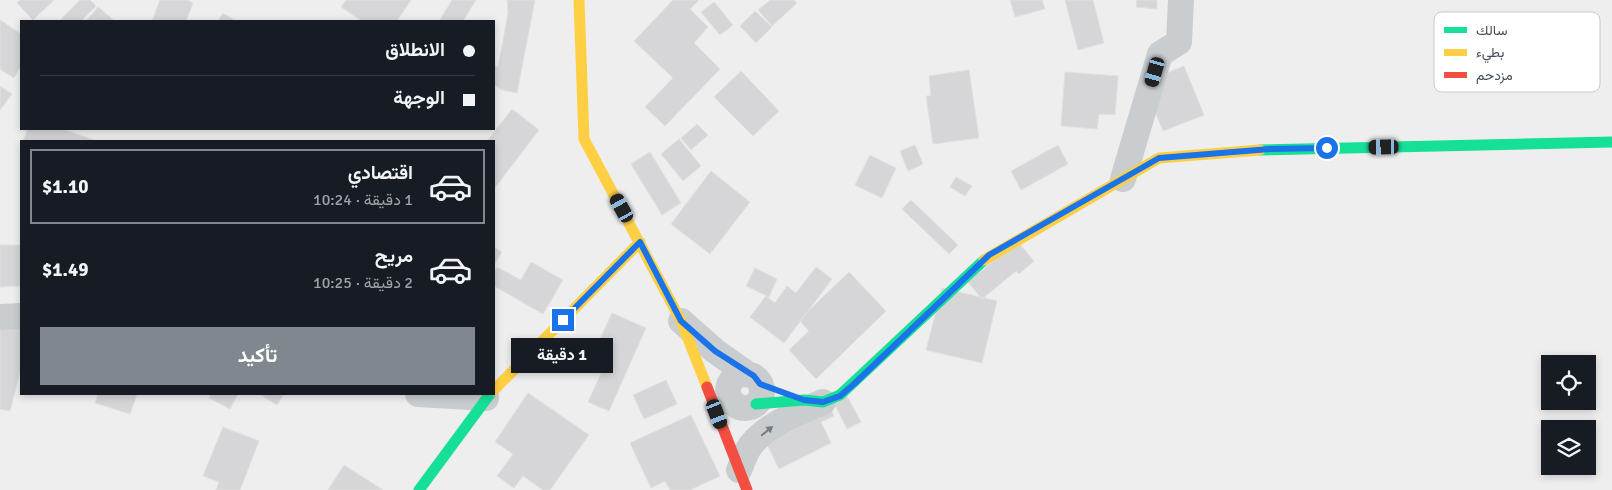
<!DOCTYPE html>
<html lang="ar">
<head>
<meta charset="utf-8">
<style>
  :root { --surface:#171b24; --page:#242831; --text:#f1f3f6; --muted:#9ea1a6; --line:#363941; --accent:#81878e }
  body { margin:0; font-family:Signika,Vazirmatn,sans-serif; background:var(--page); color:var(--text); direction:rtl; height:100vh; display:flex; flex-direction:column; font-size:19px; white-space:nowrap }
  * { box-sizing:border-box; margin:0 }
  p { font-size:16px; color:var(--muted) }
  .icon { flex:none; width:28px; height:28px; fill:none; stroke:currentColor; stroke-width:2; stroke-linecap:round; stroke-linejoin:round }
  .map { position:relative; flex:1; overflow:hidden; direction:ltr }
  .details { position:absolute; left:20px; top:140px; width:475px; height:255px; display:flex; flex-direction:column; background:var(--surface); border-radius:0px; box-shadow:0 2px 8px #0003; direction:rtl }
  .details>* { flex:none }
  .guide { position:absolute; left:20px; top:20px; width:475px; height:110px; border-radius:0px; box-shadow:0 2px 8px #0003; direction:rtl; display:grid; align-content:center; height:110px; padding:0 20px; background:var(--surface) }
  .controls { position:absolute; left:1541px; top:355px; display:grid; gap:10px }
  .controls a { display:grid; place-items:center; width:55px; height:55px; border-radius:0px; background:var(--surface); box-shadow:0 2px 8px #0003; font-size:25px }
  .end { position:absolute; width:22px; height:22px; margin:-11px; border:6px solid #1a73e8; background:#fff; box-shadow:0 0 0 2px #fff }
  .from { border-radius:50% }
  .bubble { position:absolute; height:35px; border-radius:0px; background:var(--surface); box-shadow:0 2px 8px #0003; font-size:16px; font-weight:700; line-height:35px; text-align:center; direction:rtl }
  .car { position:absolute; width:15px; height:30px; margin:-15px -8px; border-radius:6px; box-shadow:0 0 4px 1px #0007; background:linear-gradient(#222 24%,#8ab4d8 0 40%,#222 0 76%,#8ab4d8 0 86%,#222 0) }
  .guide b { display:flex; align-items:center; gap:18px; height:48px; font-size:19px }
  .guide b+b { border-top:1px solid var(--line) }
  .guide i { width:12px; height:12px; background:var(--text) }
  ul { padding:9px 0 0; list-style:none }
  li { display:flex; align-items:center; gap:15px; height:75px; margin:0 10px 8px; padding:0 10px; border:2px solid transparent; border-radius:0px }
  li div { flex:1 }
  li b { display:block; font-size:19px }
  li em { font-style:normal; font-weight:700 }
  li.on { border-color:var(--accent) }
  li>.icon { width:45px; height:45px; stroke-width:1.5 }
  .cta { display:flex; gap:10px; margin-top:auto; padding:10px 20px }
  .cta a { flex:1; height:58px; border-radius:0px; background:var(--accent); color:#fff; font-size:20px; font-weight:700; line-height:58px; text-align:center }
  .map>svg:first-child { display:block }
  .building { fill:#d6d6d8; stroke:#e0e0e1 }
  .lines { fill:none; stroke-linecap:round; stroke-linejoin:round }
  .street { stroke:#cacdcf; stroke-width:26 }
  .fast { stroke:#16e098; stroke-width:11 }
  .slow { stroke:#ffcf43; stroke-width:11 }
  .jam { stroke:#f24e42; stroke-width:11 }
  .oneway { fill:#747c83 }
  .route { stroke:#1a73e8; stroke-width:6 }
  .key { fill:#fff; stroke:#c8cace; stroke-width:1 }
  .key-label { font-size:14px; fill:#46505a }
</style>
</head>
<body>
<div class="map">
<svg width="1612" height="490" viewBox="0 0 1612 490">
  <rect width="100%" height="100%" fill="#efeeee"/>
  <path class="building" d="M20,0H54L33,20L17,3Z
    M80,0H90L96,6L81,21H59Z
    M160,0H187L193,3L186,21H152Z
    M346,0H411L397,21H362L341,7Z
    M452,0H476L463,21H439Z
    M507,0H535L517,93L502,90L494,85V65L498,67L508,13Z
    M673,0H699L690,9L708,27L694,43L720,69L665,126L645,107L673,78L634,41Z
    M770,0H794L797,3L772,26L758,10Z
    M1010,0H1042L1045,9L1015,17Z
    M1065,0H1093L1104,43L1078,50Z
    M1137,0H1157V9L1136,7Z
    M714,2L733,25L720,35L701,12Z
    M98,7L115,21H86Z
    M755,11L772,27L756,43L740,26Z
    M223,13L236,21H218Z
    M0,20L21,34V66L14,78L0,69Z
    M1184,66L1204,115L1163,131L1143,83Z
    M969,70L979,138L933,144L926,96H931L929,76Z
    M741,71L779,111L753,136L714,97Z
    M1065,72L1118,76L1115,115L1099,114L1097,129L1061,126Z
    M0,86L12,94L0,110Z
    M512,109L539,130L494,189V141H487Z
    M697,124L708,135L691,150L681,138Z
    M28,129H63L97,141H23Z
    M679,139L701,166L683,181L661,154Z
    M915,145L923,164L908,171L900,151Z
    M1058,145L1068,164L1021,190L1011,171Z
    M650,152L681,203L662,215L631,164Z
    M870,155L896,168L882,198L855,185Z
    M711,171L750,202L710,254L671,224Z
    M956,177L972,186L965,196L950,187Z
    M911,200L958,245L949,254L902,209Z
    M1017,241L1034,261L1019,274L1016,271L982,299L968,282Z
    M0,245H21V286L0,287Z
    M494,247L502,252L494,265Z
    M531,262L563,280L543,314L494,286V273L497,267L521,280Z
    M816,267L832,279L784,343L750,317L766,296L775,303L787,286L796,293Z
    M755,268L777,279L769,297L746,286Z
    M849,272L886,311L816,379L789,350L809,331L799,320Z
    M942,288L997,301L982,363L926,350Z
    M612,313L646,328L609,411L588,402L603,369L589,363Z
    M21,323V368L10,411L0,409V325Z
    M569,346L581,357L572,366L560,355Z
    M666,380L677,404L644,419L633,395Z
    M528,393L589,435L550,490H543L523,476L514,488L497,476L513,454L495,442Z
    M98,394H137L130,414L95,403Z
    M211,394H238L230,409L209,398Z
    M259,394H284L277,405Z
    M847,396L861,422L847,429L834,403Z
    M828,403L834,416L821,422L831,443L779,469L762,434Z
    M691,415L720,476L690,490H670L665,481L651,488L630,443Z
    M223,427L259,441L240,490H216L219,482L203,476Z
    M344,465L383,490H328Z"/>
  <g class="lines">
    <path class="street" d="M1123,179L1160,54L1179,42L1181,0
      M0,317L21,316
      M681,321L715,351L749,375
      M728 391a17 17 0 1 1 34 0a17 17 0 1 1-34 0Z
      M418,394L486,398
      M739,470C743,462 746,451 751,445C769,423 798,413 823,402"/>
    <path class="fast" d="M1260,150L1612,142
      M756,404L804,400L823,402L840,395L984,260
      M419,490L490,394"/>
    <path class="slow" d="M579,0L584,139L681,321L707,387
      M984,260L1159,158L1260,150
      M494,390L640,242"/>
    <path class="jam" d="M707,387L747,490"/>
  </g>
  <defs><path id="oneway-solid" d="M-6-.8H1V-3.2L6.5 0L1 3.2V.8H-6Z" transform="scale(1.25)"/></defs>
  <use class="oneway" href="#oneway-solid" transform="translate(767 431) rotate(-39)"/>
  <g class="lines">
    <path class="route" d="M563,320L640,242L681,321L715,351L754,376L760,384L804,400L823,402L840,396L854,384L989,255L1159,158L1270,149L1327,148"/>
  </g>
  <rect x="1434" y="12" width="166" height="80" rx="8" class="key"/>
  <rect x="1444" y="27" width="23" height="6" fill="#16e098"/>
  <rect x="1444" y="49" width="23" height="7" fill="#ffcf43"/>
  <rect x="1444" y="72" width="23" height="6" fill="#f24e42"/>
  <g class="key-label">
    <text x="1476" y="35">سالك</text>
    <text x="1476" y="57">بطيء</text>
    <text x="1476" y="80">مزدحم</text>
  </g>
</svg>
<div class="controls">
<a><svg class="icon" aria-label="locate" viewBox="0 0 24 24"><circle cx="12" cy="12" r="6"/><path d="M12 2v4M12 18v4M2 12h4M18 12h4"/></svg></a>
<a><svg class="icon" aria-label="layers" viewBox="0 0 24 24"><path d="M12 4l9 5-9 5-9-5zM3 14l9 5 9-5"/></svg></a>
</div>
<i class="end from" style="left:1327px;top:148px"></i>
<i class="end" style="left:563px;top:320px"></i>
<div class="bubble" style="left:511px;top:338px;width:102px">1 دقيقة</div>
<i class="car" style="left:1155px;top:72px;rotate:196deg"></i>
<i class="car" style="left:1384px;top:147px;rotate:269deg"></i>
<i class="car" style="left:622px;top:208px;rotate:331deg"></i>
<i class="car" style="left:717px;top:414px;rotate:159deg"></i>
<div class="guide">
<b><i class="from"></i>الانطلاق</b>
<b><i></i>الوجهة</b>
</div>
<section class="details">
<ul>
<li class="on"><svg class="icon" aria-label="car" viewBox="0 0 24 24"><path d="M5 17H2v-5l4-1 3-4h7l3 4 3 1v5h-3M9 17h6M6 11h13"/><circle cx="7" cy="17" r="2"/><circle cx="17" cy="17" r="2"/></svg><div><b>اقتصادي</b><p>1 دقيقة · 10:24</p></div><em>$1.10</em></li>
<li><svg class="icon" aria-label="car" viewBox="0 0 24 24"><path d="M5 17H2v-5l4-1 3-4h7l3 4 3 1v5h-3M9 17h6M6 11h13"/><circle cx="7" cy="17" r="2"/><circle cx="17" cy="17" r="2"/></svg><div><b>مريح</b><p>2 دقيقة · 10:25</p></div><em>$1.49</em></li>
</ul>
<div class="cta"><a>تأكيد</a></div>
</section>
</div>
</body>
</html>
